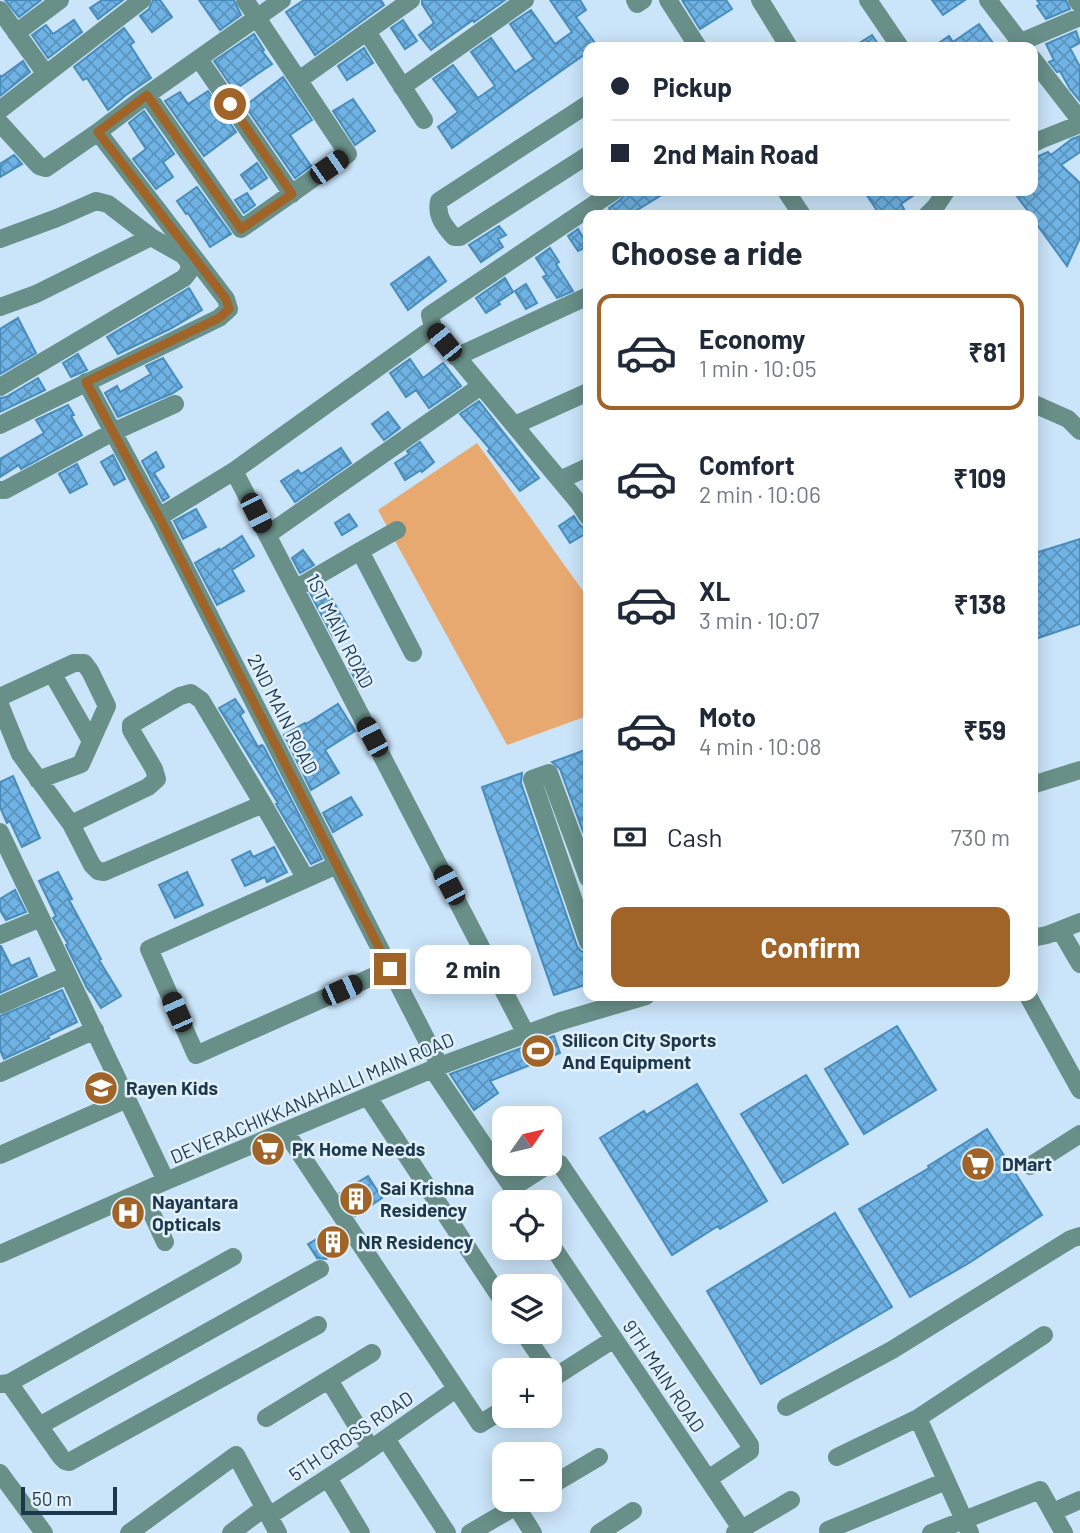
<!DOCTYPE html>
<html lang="en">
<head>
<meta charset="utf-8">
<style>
  :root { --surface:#fff; --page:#f2f2f3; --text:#1f2937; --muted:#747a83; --line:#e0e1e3; --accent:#a16428 }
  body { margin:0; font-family:Barlow,sans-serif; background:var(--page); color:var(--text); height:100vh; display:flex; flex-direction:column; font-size:26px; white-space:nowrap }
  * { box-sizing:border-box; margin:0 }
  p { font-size:23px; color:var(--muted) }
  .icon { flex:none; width:38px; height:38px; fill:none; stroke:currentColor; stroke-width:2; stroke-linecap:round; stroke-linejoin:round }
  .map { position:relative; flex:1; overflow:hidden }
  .sheet { position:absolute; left:583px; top:210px; width:455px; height:791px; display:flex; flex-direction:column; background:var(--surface); border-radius:14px; box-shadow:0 4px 18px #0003 }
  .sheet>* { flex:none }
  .guide { position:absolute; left:583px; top:42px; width:455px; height:154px; border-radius:14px; box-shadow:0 4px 18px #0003; display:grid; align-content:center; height:154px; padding:0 28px; background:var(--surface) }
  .needle { width:46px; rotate:56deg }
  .controls { position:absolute; left:492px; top:1106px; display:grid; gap:14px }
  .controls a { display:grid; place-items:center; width:70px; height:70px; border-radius:14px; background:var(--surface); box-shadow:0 4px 18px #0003; font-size:35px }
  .scale { position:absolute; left:21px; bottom:18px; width:96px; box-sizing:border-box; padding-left:7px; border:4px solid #1c384d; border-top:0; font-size:19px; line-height:24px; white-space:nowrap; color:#1c384d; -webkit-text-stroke:5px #e2f0fa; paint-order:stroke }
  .end { position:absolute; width:32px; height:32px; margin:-16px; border:9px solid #a16428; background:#fff; box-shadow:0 0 0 4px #fff }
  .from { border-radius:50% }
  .bubble { position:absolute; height:49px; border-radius:14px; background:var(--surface); box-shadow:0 4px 18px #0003; font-size:23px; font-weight:700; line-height:49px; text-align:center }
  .car { position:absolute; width:21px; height:42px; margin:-21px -10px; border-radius:9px; box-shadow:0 0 5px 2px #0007; background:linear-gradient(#222 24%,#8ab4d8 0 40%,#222 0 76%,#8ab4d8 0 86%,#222 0) }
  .guide b { display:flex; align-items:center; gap:24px; height:66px; font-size:26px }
  .guide b+b { border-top:2px solid var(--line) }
  .guide i { width:18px; height:18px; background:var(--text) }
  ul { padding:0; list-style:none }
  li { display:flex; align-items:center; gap:21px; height:116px; margin:0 14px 10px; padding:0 14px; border:4px solid transparent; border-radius:14px }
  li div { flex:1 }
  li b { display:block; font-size:26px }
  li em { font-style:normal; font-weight:700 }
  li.active { border-color:var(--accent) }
  li>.icon { width:63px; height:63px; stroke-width:1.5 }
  h2 { padding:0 28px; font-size:32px; line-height:84px }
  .pay { display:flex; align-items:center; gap:18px; height:77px; padding:0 28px; font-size:26px }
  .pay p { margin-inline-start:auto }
  .primary-button { display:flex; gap:14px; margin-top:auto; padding:14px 28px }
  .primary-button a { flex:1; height:80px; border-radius:14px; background:var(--accent); color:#fff; font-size:28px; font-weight:700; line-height:80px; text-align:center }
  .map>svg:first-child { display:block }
  .grass { fill:#e8a971 }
  .building { fill:url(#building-cross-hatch); stroke:#488cbc; stroke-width:2 }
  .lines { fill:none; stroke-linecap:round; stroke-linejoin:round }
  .minor { stroke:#688f88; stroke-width:18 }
  .route { stroke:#a16428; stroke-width:9 }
  .labels { text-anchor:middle; stroke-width:5; stroke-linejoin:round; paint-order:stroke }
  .street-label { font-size:19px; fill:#1c384d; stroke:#e2f0fa }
  .poi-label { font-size:19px; font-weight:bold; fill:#1c384d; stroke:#e2f0fa; text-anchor:start }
</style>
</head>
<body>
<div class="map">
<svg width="1080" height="1533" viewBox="0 0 1080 1533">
  <defs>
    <pattern id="building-cross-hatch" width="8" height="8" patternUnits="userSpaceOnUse" patternTransform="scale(1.75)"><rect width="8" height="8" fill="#6fb3e5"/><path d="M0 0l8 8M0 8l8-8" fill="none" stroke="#5a93bc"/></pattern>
  </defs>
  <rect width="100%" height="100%" fill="#cae4f9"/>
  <path class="grass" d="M477,443L588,598V718L587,716L507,745L378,510Z"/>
  <path class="building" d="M5,0H41L19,17Z
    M102,0H123L98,19L90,8Z
    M153,0H160L172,17L152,32L140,16L149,9Z
    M199,0H234L241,15L220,30Z
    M304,0H381L384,5L315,55L286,12Z
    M422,0H505L474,22L473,20L431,50L419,35L434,23L422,4Z
    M550,0H580L586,10L576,17L598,47H588V52L452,148L438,127L458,112L433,79L453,65L478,98L495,86L471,52L491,38L515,72L534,59L510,24L531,10L555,44L572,32Z
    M682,0H726L732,9L700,29Z
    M932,0H965L943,15Z
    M1037,0H1066L1070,9L1046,19L1037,6L1040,4Z
    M74,20L82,32L48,58L32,35L46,25L53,34Z
    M403,20L417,41L405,49L391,28Z
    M979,24L996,47H933L949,36L953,42Z
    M124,28L134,42L130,45L151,78L126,95L108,110L87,78L83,80L74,67Z
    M1076,31L1080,43L1070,48L1080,67V101L1070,89L1060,71L1057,72L1049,62L1054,60L1046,44Z
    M254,34L264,50L262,51L272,64L234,90L214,61Z
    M872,35L880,47H853Z
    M364,48L373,63L347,80L338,66Z
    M23,61L30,72L0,96V75L1,77Z
    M283,77L312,120L290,135L311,166L295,178L245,106Z
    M208,91L236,132L204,156L165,101L180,92L188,104Z
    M353,99L375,131L355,145L333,111Z
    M144,111L174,154L163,162L173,177L156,189L133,159L146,149L129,123Z
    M1080,136V152L1061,165L1080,183V238L1067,266L1032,218V215H1031L1013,191H1032V159L1048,152L1051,155L1072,139Z
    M14,155L22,164L0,177V164Z
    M257,163L267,178L251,189L241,175Z
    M197,187L231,234L210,247L188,213L186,214L177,201Z
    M630,191H668L629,215H613L609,208L620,200L625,194Z
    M864,191H920L901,204L904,209L896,215H880Z
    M247,193L255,205L244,213L235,200Z
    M499,226L506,235L498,239L503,247L481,262L469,245Z
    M578,229L588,246L578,251L568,236Z
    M550,248L559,262L556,264L573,291L557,298L543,277L547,275L536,258Z
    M429,257L446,281L408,310L391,284Z
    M505,278L513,292L498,302L500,304L486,313L476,298Z
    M526,284L537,303L526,309L515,291Z
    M189,288L202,310L170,329L118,354L107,337Z
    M18,318L36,353L0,374V329Z
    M78,354L87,370L71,377L63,363Z
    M163,358L182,387L173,393L118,417L105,393L117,386L120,392L151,374L146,366Z
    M410,359L423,378L443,363L461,386L429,408L416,390L406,397L390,373Z
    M38,378L45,390L0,412V398L6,397Z
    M479,401L539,478L520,491L488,451L490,449L460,414Z
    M68,405L74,415L71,416L82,435L21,469L19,465L0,477V459L44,433L36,420Z
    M388,412L400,428L384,440L372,424Z
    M420,442L434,462L422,472L421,470L405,480L395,463L409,454L407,451Z
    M341,448L351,463L295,502L281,481L298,470L301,474Z
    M156,452L164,467L154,473L169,497L163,501L142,461Z
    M113,455L125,479L114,485L101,462Z
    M77,464L87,484L70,493L59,474Z
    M196,509L206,527L183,539L174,521Z
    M349,514L357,526L342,535L335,523Z
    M574,516L579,524L588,532L570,543L559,526Z
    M242,536L254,556L232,570L244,591L217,605L195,563L219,549V551Z
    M1080,539V624L1032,640V554Z
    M303,550L314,565L300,573L292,558Z
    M324,585L348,627L333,637L310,593Z
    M362,662L372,678L358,686L350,669Z
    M235,699L244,712L240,715L258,747L262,745L264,747L322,859L311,864L276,804L278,803L219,708Z
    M338,704L355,731L325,750L339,773L311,790L284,735L305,723L306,724Z
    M588,749V845L560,769L552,762Z
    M522,773L521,783L577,946L581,951L588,954V984L554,995L482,787Z
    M13,776L40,838L22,847L10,821L7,823L0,807V782Z
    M351,797L362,815L333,832L323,813Z
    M274,847L287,872L267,882L265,877L245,886L232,860L250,851L253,857Z
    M58,872L72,899L69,900L101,959L99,960L121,996L101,1008L91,992H90L87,988L66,945L68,944L53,918L56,916L39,881Z
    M187,872L203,905L175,918L159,885Z
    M15,890L26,912L6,920L0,910V899Z
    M0,946H1L11,966L29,958L37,976L0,993Z
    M62,990L77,1022L48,1036L49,1038L4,1059L0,1050V1016Z
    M897,1026L936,1090L864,1134L825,1069Z
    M554,1036L560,1053L490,1081L498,1093L474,1110L450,1074Z
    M806,1075L848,1144L783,1183L741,1114Z
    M697,1084L767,1201L720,1229L718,1226L672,1255L600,1138L644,1111L646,1115Z
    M987,1129L1042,1215L969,1263L910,1297L859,1209L929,1168L928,1166Z
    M368,1176L382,1198L355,1216L340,1193Z
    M835,1213L892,1307L761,1384L707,1291Z
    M336,1228L348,1246L326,1259L317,1258L308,1244Z"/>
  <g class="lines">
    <path class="minor" d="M635,0L637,4L643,0
      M668,0L698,47
      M760,0L789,47
      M868,0L900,47
      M988,0L1024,47
      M1077,0L1080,4
      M0,10L43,70L47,73
      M367,32L424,120
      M16,33L60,0
      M1021,42L1080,17
      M1032,58L1080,120
      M199,59L292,194
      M299,80L411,0
      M402,87L525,0
      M147,95L241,229L348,154L245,0
      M588,104L439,201C436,216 444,226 454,237H460L588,155
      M0,110L142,0
      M0,123L39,166L46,168L98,132L147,95L282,0
      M1032,144L1040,140L1080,124
      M786,191L802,215
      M927,215L936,206L946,191
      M0,239L57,218L96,201L108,204L151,237L183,255L188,261L190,270L184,278L0,387
      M0,307L36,294L151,237
      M456,357L588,296
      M86,382L159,517L440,1066
      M1032,403L1068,419L1080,431
      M0,425L219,318L229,309L226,299L98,132
      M515,425L588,392
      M234,471L526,1034
      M560,480L588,467
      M0,490H5L113,432L175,404
      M159,517L234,471L433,328
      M588,517L579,503L433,328L430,315L614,191
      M267,535L481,386
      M360,551L397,530
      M295,589L360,551L413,653
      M52,673L91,741
      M0,697L74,663H84L90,671L107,706L81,764L38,780
      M0,705L20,754L71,824L92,865L98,871L104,872L263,804L201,700L191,693L180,696L131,725V730L154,769L157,779L148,787L71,824
      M1032,785L1080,770
      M263,804L306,879
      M0,832L166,1181
      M337,865L149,949L196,1055L390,969
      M588,878L549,773L532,779L588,942
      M1060,930L1080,964
      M0,935L41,918
      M1032,938L1047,935L1080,922
      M1028,996L1080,1090
      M0,1005L68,975
      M433,1070L522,1202
      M0,1073L95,1030
      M368,1097L504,1303
      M285,1131L480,1424L504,1409
      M0,1155L127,1099
      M1030,1166L1080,1134
      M512,1188L551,1163L560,1164L750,1445V1451L708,1479
      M142,1192L165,1242
      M550,1243L744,1533
      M0,1254L166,1181L440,1066L561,1021L646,996
      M523,1332L549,1370
      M329,1380L371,1449
      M550,1380L614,1339
      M9,1383L61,1457L65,1461L69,1462L318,1325
      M0,1384L9,1383L233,1257
      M786,1407L892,1350L1071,1239L1080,1236
      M266,1418L372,1353
      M918,1418L970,1533
      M39,1426L320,1269
      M386,1439L447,1533
      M837,1457L918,1418L1044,1335
      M0,1473L44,1533
      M328,1478L361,1533
      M550,1486L599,1457
      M1053,1512L1080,1500
      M269,1516L358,1458L456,1389
      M828,1530L946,1481
      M129,1533L236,1455L278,1533
      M231,1533L264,1508
      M470,1533L516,1506L533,1533
      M599,1533L633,1511
      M735,1533L791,1500
      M931,1533L1040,1490L1064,1533"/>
  </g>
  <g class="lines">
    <path class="route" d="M230,104L292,194L241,229L147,95L98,132L226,299L229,309L219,318L86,382L159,517L390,969"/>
  </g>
  <defs>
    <g id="stadium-disc" transform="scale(1.75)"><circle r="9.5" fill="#a16428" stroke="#e2f0fa"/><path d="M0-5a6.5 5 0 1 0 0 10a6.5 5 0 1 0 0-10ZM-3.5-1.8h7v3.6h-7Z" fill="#fff"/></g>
    <g id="school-disc" transform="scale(1.75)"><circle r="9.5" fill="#a16428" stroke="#e2f0fa"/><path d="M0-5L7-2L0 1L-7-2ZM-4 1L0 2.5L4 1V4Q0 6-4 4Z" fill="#fff"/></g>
    <g id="supermarket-disc" transform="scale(1.75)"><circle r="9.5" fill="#a16428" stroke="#e2f0fa"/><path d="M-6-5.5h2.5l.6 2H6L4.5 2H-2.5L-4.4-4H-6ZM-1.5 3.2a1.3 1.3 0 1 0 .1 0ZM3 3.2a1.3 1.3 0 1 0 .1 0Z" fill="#fff"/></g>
    <g id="building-disc" transform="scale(1.75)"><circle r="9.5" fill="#a16428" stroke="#e2f0fa"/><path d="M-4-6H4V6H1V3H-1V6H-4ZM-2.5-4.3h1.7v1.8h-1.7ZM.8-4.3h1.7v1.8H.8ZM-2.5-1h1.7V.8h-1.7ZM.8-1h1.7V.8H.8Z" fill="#fff"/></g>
    <g id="hospital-disc" transform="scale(1.75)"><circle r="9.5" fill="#a16428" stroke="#e2f0fa"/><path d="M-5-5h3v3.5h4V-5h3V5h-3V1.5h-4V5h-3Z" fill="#fff"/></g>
  </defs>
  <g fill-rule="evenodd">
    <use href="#stadium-disc" x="538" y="1051"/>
    <use href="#school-disc" x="101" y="1088"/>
    <use href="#supermarket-disc" x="268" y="1149"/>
    <use href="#supermarket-disc" x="978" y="1164"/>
    <use href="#building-disc" x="356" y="1199"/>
    <use href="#hospital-disc" x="128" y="1213"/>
    <use href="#building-disc" x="333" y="1242"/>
  </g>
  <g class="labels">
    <g class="street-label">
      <text transform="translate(340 631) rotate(63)" y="7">1ST MAIN ROAD</text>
      <text transform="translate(283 714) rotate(63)" y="7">2ND MAIN ROAD</text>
      <text transform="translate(312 1098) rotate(-23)" y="7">DEVERACHIKKANAHALLI MAIN ROAD</text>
      <text transform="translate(664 1376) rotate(56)" y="7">9TH MAIN ROAD</text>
      <text transform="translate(351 1436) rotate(-34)" y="7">5TH CROSS ROAD</text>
    </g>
    <g class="poi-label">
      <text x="562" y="1047">Silicon City Sports<tspan x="562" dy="22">And Equipment</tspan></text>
      <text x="126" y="1095">Rayen Kids</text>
      <text x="292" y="1156">PK Home Needs</text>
      <text x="1002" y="1171">DMart</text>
      <text x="380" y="1195">Sai Krishna<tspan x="380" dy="22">Residency</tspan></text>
      <text x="152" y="1209">Nayantara<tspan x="152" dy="22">Opticals</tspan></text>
      <text x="358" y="1249">NR Residency</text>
    </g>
  </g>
</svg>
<div class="controls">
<a><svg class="needle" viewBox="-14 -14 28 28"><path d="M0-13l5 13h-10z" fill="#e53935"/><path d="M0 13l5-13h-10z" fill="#747a83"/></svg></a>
<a><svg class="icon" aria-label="locate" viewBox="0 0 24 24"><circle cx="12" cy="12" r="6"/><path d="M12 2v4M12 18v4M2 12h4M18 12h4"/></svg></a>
<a><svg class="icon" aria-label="layers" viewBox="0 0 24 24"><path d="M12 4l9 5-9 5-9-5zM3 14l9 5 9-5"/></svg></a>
<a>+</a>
<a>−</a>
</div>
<div class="scale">50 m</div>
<i class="end from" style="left:230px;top:104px"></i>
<i class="end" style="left:390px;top:969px"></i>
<div class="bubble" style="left:415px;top:945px;width:116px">2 min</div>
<i class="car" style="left:329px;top:167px;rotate:55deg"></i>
<i class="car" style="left:444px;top:342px;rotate:321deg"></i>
<i class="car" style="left:256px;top:513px;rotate:153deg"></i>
<i class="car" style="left:372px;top:737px;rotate:332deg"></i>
<i class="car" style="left:449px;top:885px;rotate:332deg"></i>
<i class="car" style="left:342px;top:990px;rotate:66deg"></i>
<i class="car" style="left:177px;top:1012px;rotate:336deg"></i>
<div class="guide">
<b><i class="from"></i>Pickup</b>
<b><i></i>2nd Main Road</b>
</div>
<section class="sheet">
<h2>Choose a ride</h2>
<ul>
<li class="active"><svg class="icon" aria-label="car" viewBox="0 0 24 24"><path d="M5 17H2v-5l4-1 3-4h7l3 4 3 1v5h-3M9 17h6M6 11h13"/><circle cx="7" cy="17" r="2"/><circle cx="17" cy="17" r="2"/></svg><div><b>Economy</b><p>1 min · 10:05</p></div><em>₹81</em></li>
<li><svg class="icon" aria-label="car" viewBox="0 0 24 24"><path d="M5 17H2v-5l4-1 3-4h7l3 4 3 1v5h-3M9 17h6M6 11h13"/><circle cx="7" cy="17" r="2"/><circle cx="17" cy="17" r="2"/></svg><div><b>Comfort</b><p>2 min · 10:06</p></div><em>₹109</em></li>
<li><svg class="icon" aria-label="car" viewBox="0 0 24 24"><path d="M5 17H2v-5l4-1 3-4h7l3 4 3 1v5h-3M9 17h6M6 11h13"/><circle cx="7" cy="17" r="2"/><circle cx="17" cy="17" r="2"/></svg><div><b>XL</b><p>3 min · 10:07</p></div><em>₹138</em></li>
<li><svg class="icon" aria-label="car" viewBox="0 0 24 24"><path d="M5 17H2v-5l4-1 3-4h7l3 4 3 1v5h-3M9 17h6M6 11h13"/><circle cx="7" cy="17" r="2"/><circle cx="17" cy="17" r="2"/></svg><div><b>Moto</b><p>4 min · 10:08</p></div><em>₹59</em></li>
</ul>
<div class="pay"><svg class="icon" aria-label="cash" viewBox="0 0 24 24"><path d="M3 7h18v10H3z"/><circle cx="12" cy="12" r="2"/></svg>Cash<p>730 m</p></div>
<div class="primary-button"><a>Confirm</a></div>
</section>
</div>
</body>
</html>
